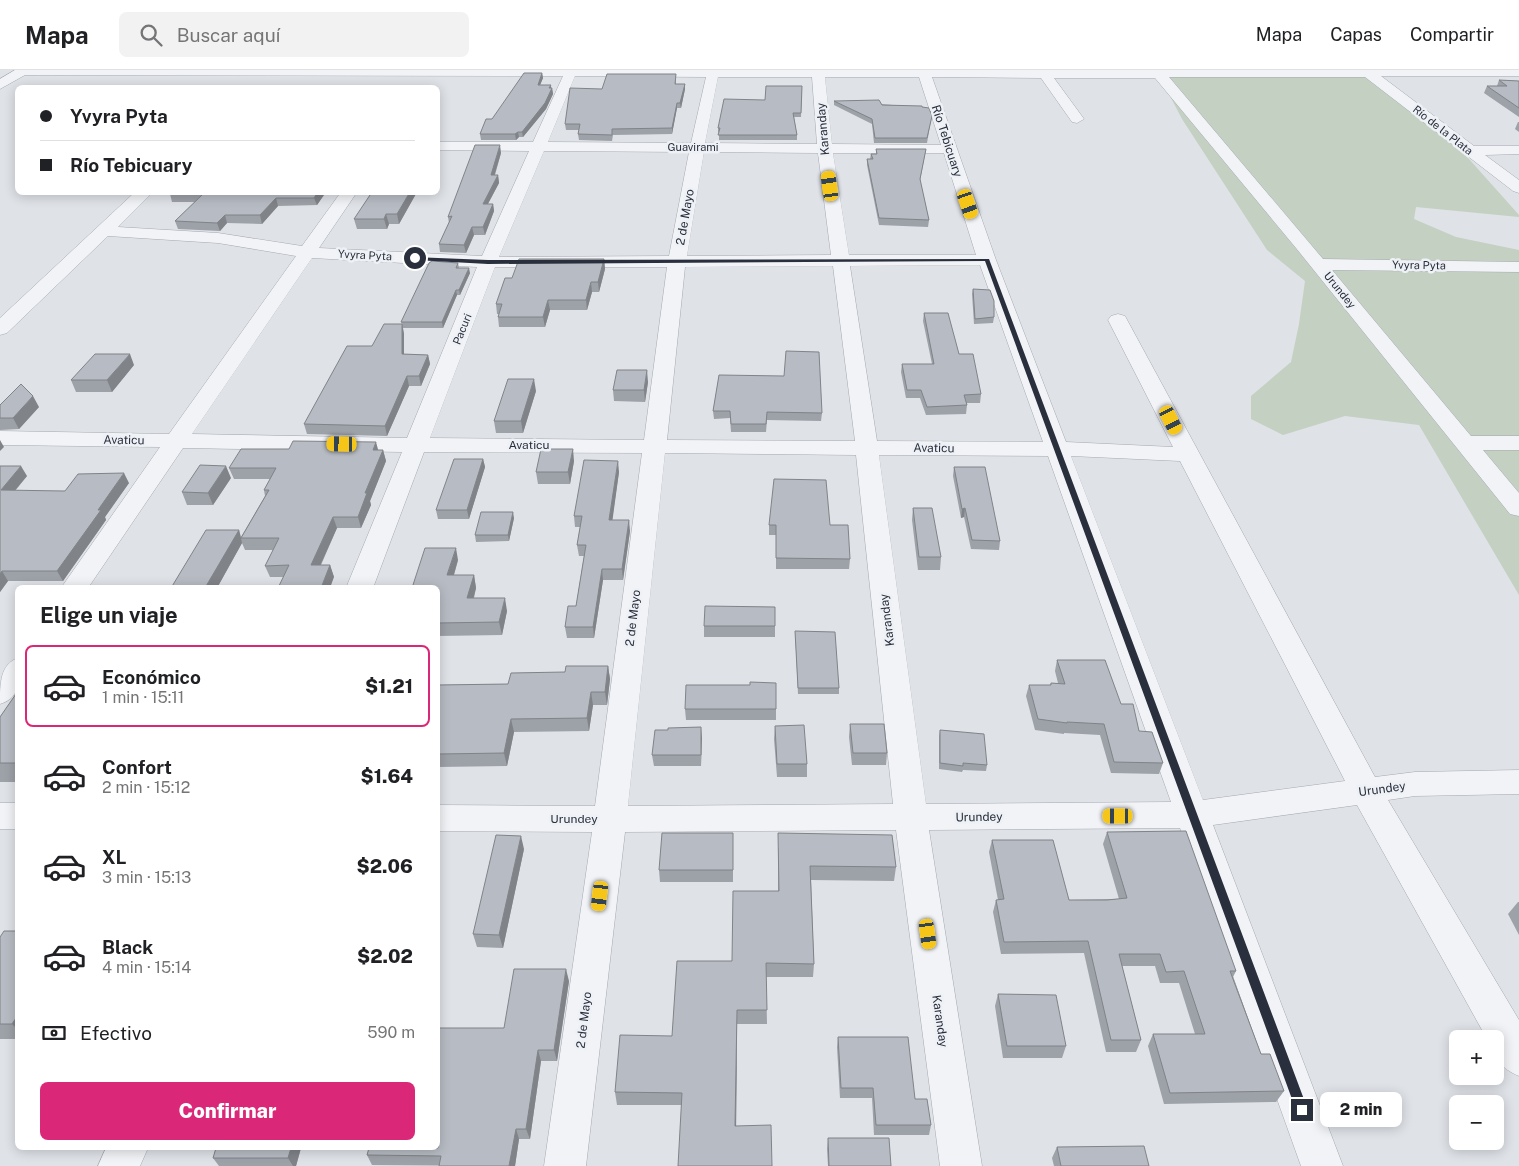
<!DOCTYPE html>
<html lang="es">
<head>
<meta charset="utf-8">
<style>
  :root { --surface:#fff; --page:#f2f2f2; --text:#202124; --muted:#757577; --line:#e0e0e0; --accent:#db2777 }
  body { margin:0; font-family:"Public Sans",sans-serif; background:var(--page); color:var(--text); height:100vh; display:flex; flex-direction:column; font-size:19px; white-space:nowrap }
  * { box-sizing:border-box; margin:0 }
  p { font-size:16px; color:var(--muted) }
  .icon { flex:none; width:28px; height:28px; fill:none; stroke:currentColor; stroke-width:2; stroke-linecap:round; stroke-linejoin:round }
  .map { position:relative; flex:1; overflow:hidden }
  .panel { position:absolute; left:15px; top:515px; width:425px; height:565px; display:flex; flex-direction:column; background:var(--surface); border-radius:8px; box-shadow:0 2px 12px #0003 }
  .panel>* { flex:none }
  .banner { position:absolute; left:15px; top:15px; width:425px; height:110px; border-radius:8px; box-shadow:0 2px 12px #0003; display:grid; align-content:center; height:110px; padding:0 25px; background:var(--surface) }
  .tools { position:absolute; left:1449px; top:960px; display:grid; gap:10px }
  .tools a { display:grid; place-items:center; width:55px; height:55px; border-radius:8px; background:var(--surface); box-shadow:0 2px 12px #0003; font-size:25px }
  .end { position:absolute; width:22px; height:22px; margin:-11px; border:6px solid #2a2f3d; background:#fff; box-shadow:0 0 0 2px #fff }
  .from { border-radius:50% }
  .bubble { position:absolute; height:35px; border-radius:8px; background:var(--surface); box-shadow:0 2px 12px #0003; font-size:16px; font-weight:800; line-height:35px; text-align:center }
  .car { position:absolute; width:15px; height:30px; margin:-15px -8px; border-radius:6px; box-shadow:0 0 4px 1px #0007; background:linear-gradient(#f5c518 24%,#345 0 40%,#f5c518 0 76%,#345 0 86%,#f5c518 0) }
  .banner b { display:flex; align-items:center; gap:18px; height:48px; font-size:19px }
  .banner b+b { border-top:1px solid var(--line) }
  .banner i { width:12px; height:12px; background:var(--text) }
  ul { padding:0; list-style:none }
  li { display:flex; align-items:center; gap:15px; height:82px; margin:0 10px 8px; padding:0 15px; border:2px solid transparent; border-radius:8px }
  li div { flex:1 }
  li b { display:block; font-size:19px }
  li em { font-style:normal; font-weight:800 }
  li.active { border-color:var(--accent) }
  li>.icon { width:45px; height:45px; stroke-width:1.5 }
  h2 { padding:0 25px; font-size:22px; line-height:60px }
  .pay { display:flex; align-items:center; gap:12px; height:55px; padding:0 25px; font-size:19px }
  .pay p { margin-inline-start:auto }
  .action { display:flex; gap:10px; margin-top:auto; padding:10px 25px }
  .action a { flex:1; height:58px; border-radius:8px; background:var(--accent); color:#fff; font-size:20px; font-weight:800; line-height:58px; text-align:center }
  header { display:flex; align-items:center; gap:30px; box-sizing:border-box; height:70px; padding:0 25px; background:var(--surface); border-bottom:1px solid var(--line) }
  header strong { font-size:24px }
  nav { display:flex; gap:28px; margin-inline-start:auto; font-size:18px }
  .search { width:350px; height:45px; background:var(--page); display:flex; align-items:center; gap:12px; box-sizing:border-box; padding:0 18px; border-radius:8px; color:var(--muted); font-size:19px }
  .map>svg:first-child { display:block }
  .green { fill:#c4d0c1 }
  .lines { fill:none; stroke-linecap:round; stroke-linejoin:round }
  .minor-casing { stroke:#a5a9b1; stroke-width:1 }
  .minor { fill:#f2f3f6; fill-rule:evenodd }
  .wall { fill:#9da1a8 }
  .shaded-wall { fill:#808388 }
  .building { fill:#b7bbc3; stroke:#808388 }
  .route { fill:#2a2f3d }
  .labels { text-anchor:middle; stroke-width:5; stroke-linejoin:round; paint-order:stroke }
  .far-street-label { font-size:11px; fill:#2a2f3d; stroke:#eef1f5 }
  .street-label { font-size:12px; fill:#2a2f3d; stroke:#eef1f5 }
</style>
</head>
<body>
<header>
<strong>Mapa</strong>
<div class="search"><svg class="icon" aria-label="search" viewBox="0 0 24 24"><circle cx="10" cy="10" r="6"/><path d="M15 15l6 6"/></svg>Buscar aquí</div>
<nav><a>Mapa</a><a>Capas</a><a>Compartir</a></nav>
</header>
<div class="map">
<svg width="1519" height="1096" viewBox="0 0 1519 1096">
  <rect width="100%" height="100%" fill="#dfe2e7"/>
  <path class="green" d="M945,0H1356L1444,61L1519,145V147L1416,137L1414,149L1456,167L1519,180V525L1419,355L1345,346L1283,365L1251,349V326L1291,292L1299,254L1305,211L1267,180L1182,49L1158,3Z"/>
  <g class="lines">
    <g class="minor-casing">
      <path id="minor" d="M15,0H1519V6H1381L1474,76H1519V84L1485,85L1519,110V123L1513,121L1365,7H1169L1323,189L1519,192V202L1332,200L1471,366H1519V380H1483L1519,423V446L1510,444L1296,178L1155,8H1054L1084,49L1077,53L1072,52L1041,8L932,7L996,190L1066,372L1173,377L1108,250L1111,246L1118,244L1125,246L1375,707L1415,702L1519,700V724L1415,726L1388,730L1519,950V1006C1500,998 1495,989 1495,969H1487L1357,735L1213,755L1343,1096H1301L1180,758L929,760L982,1096H940L896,760L625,762L586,1096H544L592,762L438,761V735L595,736L642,383L424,382L373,518H346L402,382L183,378L88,518H61L160,377L0,375V361L169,364L296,186L218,173L108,166L7,263L0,265V248L135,122H153L118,157L218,163L302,176L341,122H357L319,178L482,186L529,81L438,80V72H533L563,6L25,5L0,19V9ZM575,6L706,7L691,73L548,72ZM718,7H812L817,74L705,73ZM825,7H919L941,75L832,74ZM544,81L689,82L669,186L499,187ZM704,82L818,83L831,185L687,186ZM833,83H944L976,185H849ZM312,188L477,197L407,368L192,364ZM980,195L1043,372L877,371L850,196ZM833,196L855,371L667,370L685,197ZM495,197H667L644,370L430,368ZM665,383L856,385L893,734L628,736ZM879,385L1048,386L1171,732L926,734ZM1071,386L1180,391L1345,711L1203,730Z
        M18,588C18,608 23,627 0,634C0,614 0,594 18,588Z
        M0,733H18V759H0Z
        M106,1078H148L140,1096H98Z"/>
    </g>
    <use href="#minor" class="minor"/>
  </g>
  <path class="wall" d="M542,3L543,8L540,15L552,18L553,24L546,39L523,67H519L516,70H481L480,64L492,49Z
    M676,4V14H685V19L681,38H677L672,64L613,65L612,71L579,70L578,64L579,60H566L565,54Z
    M1499,10L1519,11V47L1484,23L1487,16H1497Z
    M802,16L801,47H794L797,65V70H719V62H718V58L765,30Z
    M834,31L922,37L931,50L927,73H874L872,54L834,35Z
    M1518,52H1519V62L1515,59Z
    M876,79H926L920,111L929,150L928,157L879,155L867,95V89H870L871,84H876Z
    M501,83L495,105H498L499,113L488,134H493L494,141L485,165H474L466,183L440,182L439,174L449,153L448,147Z
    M326,122L317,135L278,136L262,154L227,153L220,161L178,159L175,151L195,132H172L170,124Z
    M417,122L399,154H389L387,159H357L354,149Z
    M604,189L605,199L599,222H592L587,240H550L545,257H499L498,247L499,244H497L496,234L512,208Z
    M458,193L459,198L470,203L460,225H457L443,258H403L404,264V284L428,285L430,294L421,316H409L387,366L307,364L304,354L372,276L402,254L401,252Z
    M973,219L994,247L993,253L974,254L972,224Z
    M924,243L959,284L981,324L980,333H967V335L966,344L926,345L920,328H906L901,302L902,294H932L923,251Z
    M134,295L112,322H76L71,310Z
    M719,305L822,343L821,351L767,350L766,362H731L730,348L714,349L713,341Z
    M648,312L645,332L614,331L613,320Z
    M536,321L523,363H496L494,351Z
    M0,335L39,337L19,359L0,360Z
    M378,380H383L386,391L370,431L371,435L361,458H337L321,495H330L334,507H270L265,496L273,480H245L242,473L217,518H171L239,460L241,467L265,426L264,420L270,409H234L229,398Z
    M483,389L485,397L469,449H438L436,440Z
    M574,391L570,414H538L536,402Z
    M0,396L27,406L15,421H65L129,413L105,447L106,450L63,511H8L0,522Z
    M954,397L1000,471L999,480L971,479L964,447L961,448L953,406Z
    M619,402L612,450L630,461L623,510H603L594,568H567L565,557L576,536L584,486H579L577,475L580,457H575L574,446Z
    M231,408L213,435H187L182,422Z
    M913,438L941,487L940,500H918L912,450Z
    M514,448L509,471L476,472L475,465Z
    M769,455H830L850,489L849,499H776V465H769Z
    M458,490L454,505H474L476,518L474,528L507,541L502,565L438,566V518Z
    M704,556H775V567H704Z
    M795,561L839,618V624H798Z
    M1057,590L1121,634L1139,661L1163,693L1159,704L1111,703L1100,665L1064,663V664L1035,660L1026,626L1029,615H1050L1051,613H1058L1055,601Z
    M608,596L610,609L607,635H593L589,661L514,662L507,696L438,697V615L508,614L565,602Z
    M776,613V650H686L685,639L750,615Z
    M18,621V712H0V647Z
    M850,654L887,683L886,695H852L849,667Z
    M775,656L807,694V707H777L774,669Z
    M701,657V696H654L652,685L668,660Z
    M940,660L987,695L986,701L963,700L962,702L939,699V666Z
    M1107,762L1236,901L1233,907L1261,984L1284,1021L1276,1032L1164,1034L1148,976L1153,964H1195L1179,913H1160L1155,896H1122L1141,970L1136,982H1106L1084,883L1001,884L993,842L996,830H998L989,782L992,770L1069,830L1119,829L1103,774Z
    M733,775V812H660L659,800Z
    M778,778L896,797L894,811L811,810L814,894L813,907H766L767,954H737L736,1056L681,1035H617L615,1022L672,966L732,891L778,821Z
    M524,779L503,878L477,877L473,864Z
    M1518,832H1519V865L1508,844Z
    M18,861V969H0V867Z
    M569,911L557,991H541L530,1069H519L515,1096L372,1095L367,1085L504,958Z
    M998,924L1066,976L1062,988H1003L995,936Z
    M838,967L931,1055L929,1065H874L872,1028H840L837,977Z
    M828,1068L891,1096H828L827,1079Z
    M1057,1077L1149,1096H1054L1052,1088Z
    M216,1078H301L296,1096H219L213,1088Z"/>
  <path class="shaded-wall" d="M542,3L543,8L538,20V15Z
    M685,14V19L681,38L680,33Z
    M551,15V20L552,18L553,24L546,39L523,67L522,62L549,18Z
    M677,33V38L672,64V58Z
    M518,62L519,67L516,70L515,64Z
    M500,75L501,83L492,113L491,105Z
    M498,105L499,113L484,141L483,134Z
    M318,122H326L317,135L314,128Z
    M410,122H417L399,154L397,144Z
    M276,128L278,136L262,154L260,145Z
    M493,134L494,141L485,165L483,157Z
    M386,144L389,154L387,159L384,149Z
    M225,145L227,153L220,161L217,153Z
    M472,157L474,165L466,183L464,175Z
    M604,189L605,199L599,222L598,212Z
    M469,198L470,203L460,225L459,220Z
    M591,212L592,222L587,240L586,230Z
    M456,220L457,225L443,258L442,252Z
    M548,230L550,240L545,257L543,247Z
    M402,254L404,264V294L402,284Z
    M130,284L134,295L112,322L107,310Z
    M428,285L430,294L421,316L419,306Z
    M647,300L648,312L645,332L644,320Z
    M407,306L409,316L387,366L385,356Z
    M534,309L536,321L523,363L521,351Z
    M33,326L39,337L19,359L13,348Z
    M0,370L4,377L0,381Z
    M376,372L379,383L373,380Z
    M573,379L574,391L570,414L568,402Z
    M383,380L386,391L370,431L371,435L361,458L358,447L365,423Z
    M483,389L485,397L469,449L467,440Z
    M618,391L619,402L611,461L609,450Z
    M21,396L27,406L6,431L1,420Z
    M226,396L231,408L213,435L208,423Z
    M124,403L129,413L105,447L106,450L63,511L57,501L98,440Z
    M965,438L964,447L961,448L962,439Z
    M513,442L514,448L509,471L508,465Z
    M333,447L337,458L315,507L311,495Z
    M629,450L630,461L623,510L622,499Z
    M239,460L242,473L217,518H205Z
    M456,478L458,490L450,518L447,505Z
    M330,495L334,507L330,518H321Z
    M602,499L603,510L594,568L593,557Z
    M2,501L8,511L0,522V504Z
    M474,505L476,518L470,541L467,528Z
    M505,528L507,541L502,565L499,552Z
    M608,596L610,609L607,635L605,622Z
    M591,622L593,635L589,661L587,648Z
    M511,649L514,662L507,696L504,683Z
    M701,657L702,668L701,696Z
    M521,766L524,779L503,878L499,865Z
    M566,899L569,911L557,991L554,980Z
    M737,940V954L736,1068L735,1056Z
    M18,945V960L12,954Z
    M538,980L541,991L530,1069L526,1059Z
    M516,1059L519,1069L515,1096H509Z
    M291,1078H301L296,1096H293L288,1088Z"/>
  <path class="building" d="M524,3H542L538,15H551L549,18H552L545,33L522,62H518L515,64H480L486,49H492Z
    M607,4H676L675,14H685L680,33H677L672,58L612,59V65L578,64L580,54H565L570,18L602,19Z
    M1499,10L1519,11V38L1487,16H1507Z
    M766,16H802L801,43H793L797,65H718L720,58H718L724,29L765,30Z
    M879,30L882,35L922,36V37L929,38L932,46L927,68H875L872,49L834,31Z
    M475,75H500L491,105H498L483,134H493L483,157H472L464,175L439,174L452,146L448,147Z
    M876,79H926L920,109L929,150L879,148L867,89H873L871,84H877Z
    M171,122H318L314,128H276L260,145H225L217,153L175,151L203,124H170Z
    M372,122H410L397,144H386L384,149H354Z
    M519,189H604L598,212H591L586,230H548L543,247H498L502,234H496L505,208H512Z
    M432,191L458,193L456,198H469L459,220H456L442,252H401L429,193Z
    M973,219L990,220L994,231V247L975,249Z
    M924,243H948L959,284H973L981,324L964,325L967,335L927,337L921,320H907L902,294H934Z
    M384,254H402V284L428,285L419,306H407L385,356L304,354L347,276H372Z
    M786,281L819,282L822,343L767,342L766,354H731L730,341H713L719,305L784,306Z
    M95,284H130L107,310H71Z
    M617,300H647L644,320H613Z
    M508,309H534L521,351H494Z
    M21,314L33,326L13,348H0V335Z
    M293,371L376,372L373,380H383L365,423H367L358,447H333L311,495H330L321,518H278L289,495L265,496L279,468H241L269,420H264L276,398H229L241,379H289Z
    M541,379H573L568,402H536Z
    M454,389H483L467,440H436Z
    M584,390L618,391L609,450H629L622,499H602L593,557H565L568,536H576L586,475H577L582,446H574Z
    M200,395L226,396L208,423L182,422Z
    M0,396H21L1,420L65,421L78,404L124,403L98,440H101L57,501H2L0,504Z
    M954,397H985L1000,471L972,470L965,438L962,439Z
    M774,409L826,410L830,455H848L850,489L776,488V455H769Z
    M913,438H932L941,487H919Z
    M481,442H513L508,465H475Z
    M206,460H239L205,518H171Z
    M425,478H456L447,505H474L467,528H505L499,552L438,553V518H412Z
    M705,536L775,537V556H704Z
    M795,561L835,562L839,618H798Z
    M1057,590H1105L1121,634H1133L1139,661L1152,662L1163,693L1114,692L1104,654L1067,652V653L1038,649L1029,615H1051V613L1065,614Z
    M566,596H608L605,622H591L587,648L511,649L504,683L438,684V615L508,614L511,603L565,602Z
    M750,612L776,613V639H685L686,615H750Z
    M18,621V693H0V647Z
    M850,654H884L887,683H853Z
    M804,655L807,694H777L775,656Z
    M701,657V685H652L655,660H668V658Z
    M940,660L984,664L987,695L963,693V696L940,693Z
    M1186,761L1236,901H1230L1261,984H1270L1284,1021L1170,1023L1153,964H1205L1184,901L1166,902L1160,884H1119L1141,970H1111L1088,871L1004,872L996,830L1004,829L992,770H1053L1069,830H1107L1127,828L1107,762Z
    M662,763H733V800H659Z
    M778,763L892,765L896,797L810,796L814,894L766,893L767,940H737L735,1056L771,1055L772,1096H678L682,1023L615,1022L620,965L672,966L677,891H732L733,821H779Z
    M496,765L521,766L499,865L473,864Z
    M4,861H18V945L12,954H0V867Z
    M514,899H566L554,980H538L526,1059H516L509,1096H439L441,1086L367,1085L369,1078H438V958H504Z
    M998,924L1056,925L1066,976H1007Z
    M838,967H908L915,1029H927L931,1055H876L873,1018H841Z
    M828,1068H889L891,1096H829Z
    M1144,1076L1149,1096H1061L1057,1077Z
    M216,1078H291L288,1088H213Z"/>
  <path class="route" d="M413,187L488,190L989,189L1308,1040L1306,1045L1302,1047L1297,1045L1296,1040L985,191L488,194L415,190Z"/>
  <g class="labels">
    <g class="far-street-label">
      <text transform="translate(1443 60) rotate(38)" y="4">Río de la Plata</text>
      <text x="693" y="81">Guavirami</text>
      <text transform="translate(365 185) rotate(3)" y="4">Yvyra Pyta</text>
      <text transform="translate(1419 195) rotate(1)" y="4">Yvyra Pyta</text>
      <text transform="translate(1340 220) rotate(51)" y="4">Urundey</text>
      <text transform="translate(462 259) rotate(-68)" y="4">Pacuri</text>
    </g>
    <g class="street-label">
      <text transform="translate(823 59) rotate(-95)" y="4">Karanday</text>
      <text transform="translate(947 71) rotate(72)" y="4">Río Tebicuary</text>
      <text transform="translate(685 147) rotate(-80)" y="4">2 de Mayo</text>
      <text transform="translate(124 370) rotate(1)" y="4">Avaticu</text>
      <text x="529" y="379">Avaticu</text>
      <text transform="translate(934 378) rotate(1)" y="4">Avaticu</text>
      <text transform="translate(633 548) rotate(-83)" y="4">2 de Mayo</text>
      <text transform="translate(887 550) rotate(-97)" y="4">Karanday</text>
      <text transform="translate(1382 719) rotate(-8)" y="4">Urundey</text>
      <text transform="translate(979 747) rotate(-1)" y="4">Urundey</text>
      <text x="574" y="753">Urundey</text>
      <text transform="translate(584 950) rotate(-83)" y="4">2 de Mayo</text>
      <text transform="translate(940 951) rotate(82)" y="4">Karanday</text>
    </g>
  </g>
</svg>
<div class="tools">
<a>+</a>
<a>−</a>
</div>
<i class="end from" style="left:415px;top:188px"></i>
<i class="end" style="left:1302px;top:1040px"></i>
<div class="bubble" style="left:1320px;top:1022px;width:82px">2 min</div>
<i class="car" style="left:830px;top:116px;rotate:352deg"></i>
<i class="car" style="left:968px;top:134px;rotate:161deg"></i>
<i class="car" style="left:1171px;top:350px;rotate:153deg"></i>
<i class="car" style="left:342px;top:374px;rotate:271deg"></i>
<i class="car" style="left:1118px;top:746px;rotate:270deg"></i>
<i class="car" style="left:600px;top:826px;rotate:187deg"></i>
<i class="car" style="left:928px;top:864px;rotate:172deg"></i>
<div class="banner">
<b><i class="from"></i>Yvyra Pyta</b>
<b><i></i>Río Tebicuary</b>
</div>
<section class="panel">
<h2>Elige un viaje</h2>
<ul>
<li class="active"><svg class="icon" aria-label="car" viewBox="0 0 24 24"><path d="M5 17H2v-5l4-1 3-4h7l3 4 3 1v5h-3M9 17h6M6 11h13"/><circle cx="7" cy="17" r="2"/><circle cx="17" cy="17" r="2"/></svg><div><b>Económico</b><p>1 min · 15:11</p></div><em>$1.21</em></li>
<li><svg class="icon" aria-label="car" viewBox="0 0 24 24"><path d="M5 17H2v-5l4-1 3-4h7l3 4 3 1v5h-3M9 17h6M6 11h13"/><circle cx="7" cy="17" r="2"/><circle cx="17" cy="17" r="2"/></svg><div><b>Confort</b><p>2 min · 15:12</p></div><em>$1.64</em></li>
<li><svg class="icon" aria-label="car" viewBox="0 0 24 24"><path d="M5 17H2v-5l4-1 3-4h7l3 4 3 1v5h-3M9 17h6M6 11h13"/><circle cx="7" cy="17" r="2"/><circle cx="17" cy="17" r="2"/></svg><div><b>XL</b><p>3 min · 15:13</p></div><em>$2.06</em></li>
<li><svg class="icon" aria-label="car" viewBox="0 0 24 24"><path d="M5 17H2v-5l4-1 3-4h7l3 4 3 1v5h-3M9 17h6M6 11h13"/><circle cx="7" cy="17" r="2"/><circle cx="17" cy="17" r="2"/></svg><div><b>Black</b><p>4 min · 15:14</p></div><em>$2.02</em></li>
</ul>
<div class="pay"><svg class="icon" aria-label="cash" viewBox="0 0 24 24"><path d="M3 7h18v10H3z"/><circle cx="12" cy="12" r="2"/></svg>Efectivo<p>590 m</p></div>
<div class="action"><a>Confirmar</a></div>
</section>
</div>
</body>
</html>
